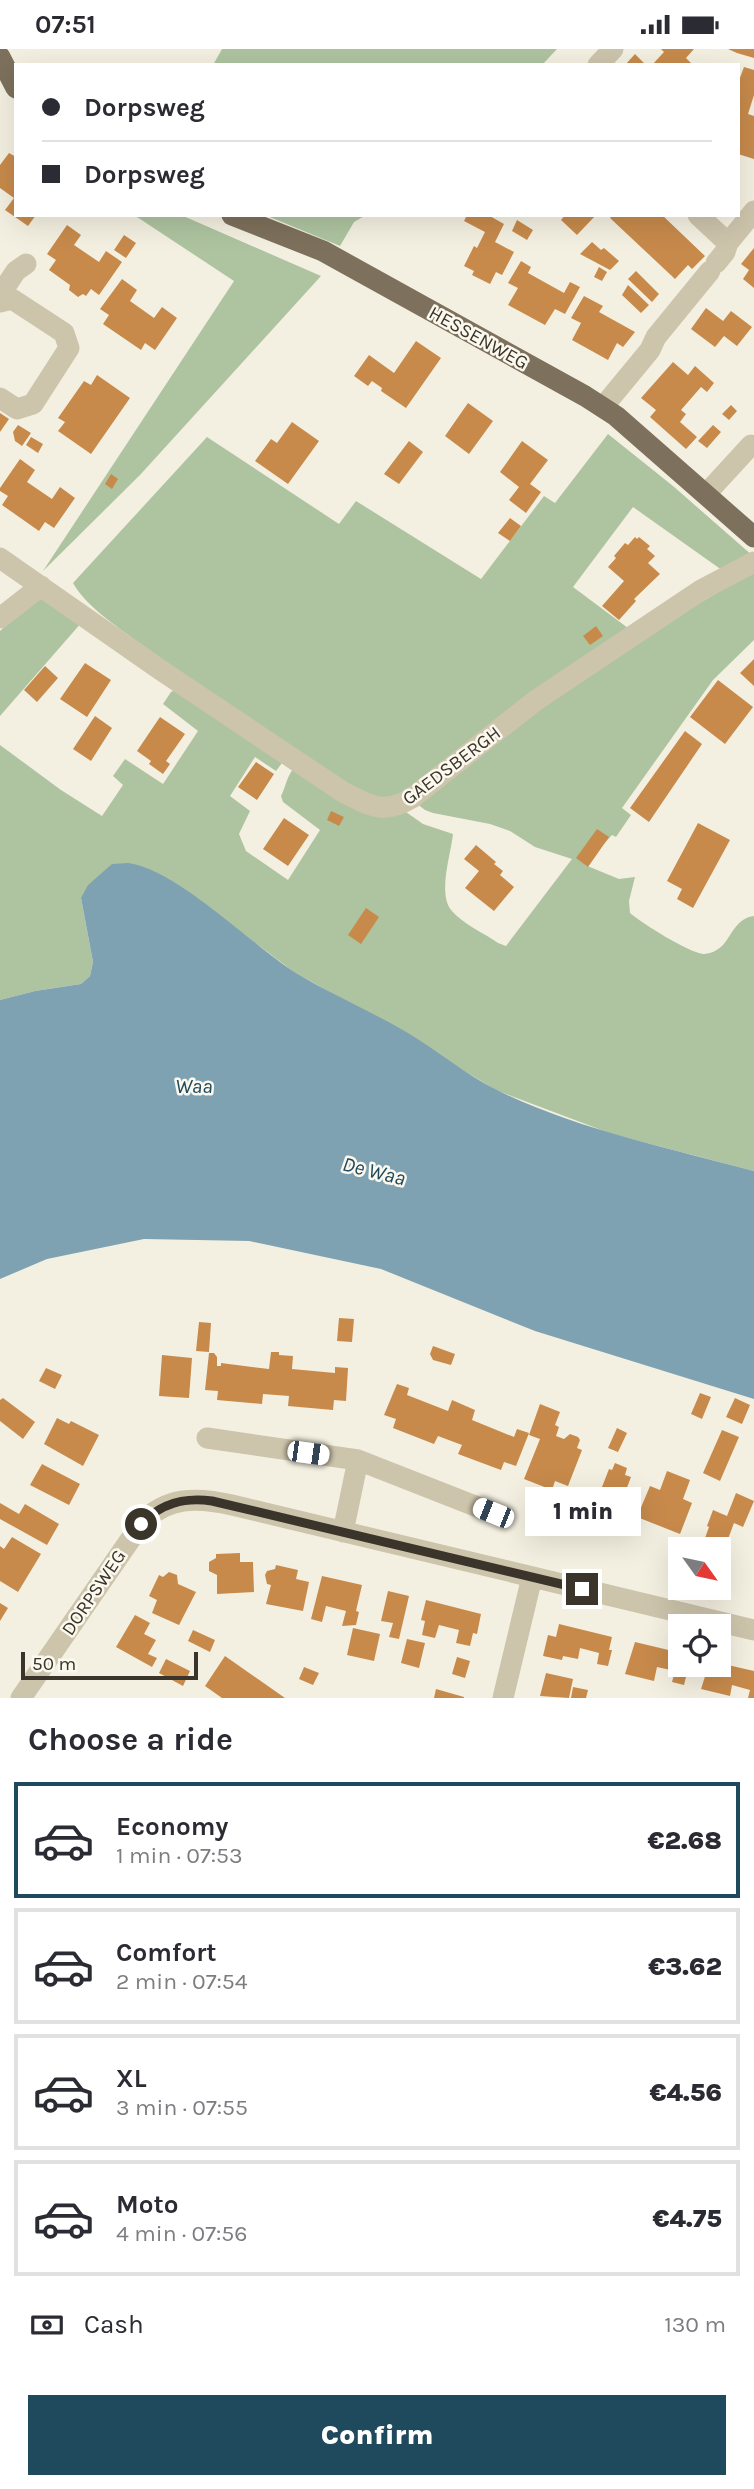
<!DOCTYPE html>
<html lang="en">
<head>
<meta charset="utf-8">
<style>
  :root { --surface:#fff; --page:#f2f2f3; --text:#2b2b33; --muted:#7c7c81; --line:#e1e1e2; --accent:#1f495d }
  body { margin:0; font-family:Karla,sans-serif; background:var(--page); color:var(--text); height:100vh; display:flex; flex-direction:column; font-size:26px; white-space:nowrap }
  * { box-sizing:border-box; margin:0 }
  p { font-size:23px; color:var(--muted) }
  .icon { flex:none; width:38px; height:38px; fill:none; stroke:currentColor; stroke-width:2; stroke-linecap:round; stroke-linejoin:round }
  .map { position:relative; height:1649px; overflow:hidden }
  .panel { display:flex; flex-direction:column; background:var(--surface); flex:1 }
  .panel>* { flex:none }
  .hud { position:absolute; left:14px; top:14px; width:726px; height:154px; border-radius:0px; box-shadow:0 7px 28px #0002; display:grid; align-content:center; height:154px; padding:0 28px; background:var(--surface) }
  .needle { width:46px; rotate:123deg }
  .controls { position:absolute; left:668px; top:1488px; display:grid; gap:14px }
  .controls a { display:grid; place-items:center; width:63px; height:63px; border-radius:0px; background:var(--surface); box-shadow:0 7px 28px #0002; font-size:35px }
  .scale { position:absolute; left:21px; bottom:18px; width:177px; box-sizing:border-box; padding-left:7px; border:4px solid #3b342b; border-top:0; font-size:19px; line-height:24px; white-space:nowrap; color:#3b342b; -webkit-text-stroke:5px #fbf8ee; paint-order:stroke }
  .end { position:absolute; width:32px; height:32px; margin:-16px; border:9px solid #3b342b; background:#fff; box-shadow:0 0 0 4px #fff }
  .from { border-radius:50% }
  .bubble { position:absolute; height:49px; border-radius:0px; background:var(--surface); box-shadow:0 7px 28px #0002; font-size:23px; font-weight:800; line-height:49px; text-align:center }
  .car { position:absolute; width:21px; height:42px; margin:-21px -10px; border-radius:9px; box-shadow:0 0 5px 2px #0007; background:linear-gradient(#fff 24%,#345 0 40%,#fff 0 76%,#345 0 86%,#fff 0) }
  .hud b { display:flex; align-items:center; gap:24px; height:66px; font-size:26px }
  .hud b+b { border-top:2px solid var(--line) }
  .hud i { width:18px; height:18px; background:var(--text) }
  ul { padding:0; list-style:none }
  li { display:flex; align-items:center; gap:21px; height:116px; margin:0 14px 10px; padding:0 14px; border:4px solid var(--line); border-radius:0px }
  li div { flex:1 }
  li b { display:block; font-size:26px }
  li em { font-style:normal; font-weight:800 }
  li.active { border-color:var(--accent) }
  li>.icon { width:63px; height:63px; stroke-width:1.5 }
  h2 { padding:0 28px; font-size:32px; line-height:84px }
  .pay { display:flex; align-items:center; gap:18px; height:77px; padding:0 28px; font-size:26px }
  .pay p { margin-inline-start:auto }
  .cta { display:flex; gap:14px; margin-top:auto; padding:14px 28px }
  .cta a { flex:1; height:80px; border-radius:0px; background:var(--accent); color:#fff; font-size:28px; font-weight:800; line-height:80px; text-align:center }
  .status { display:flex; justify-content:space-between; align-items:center; height:49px; padding:0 35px; background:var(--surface); direction:ltr }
  .status svg { height:19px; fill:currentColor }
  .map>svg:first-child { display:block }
  .green { fill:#aec4a0 }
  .water { fill:#7fa2b2 }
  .building { fill:#c78a4b }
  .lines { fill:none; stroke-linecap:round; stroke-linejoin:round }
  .minor { stroke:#cdc4ac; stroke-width:21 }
  .major { stroke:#7d705c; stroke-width:21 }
  .route { stroke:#3b342b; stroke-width:9 }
  .labels { text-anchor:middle; stroke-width:5; stroke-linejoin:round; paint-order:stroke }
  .street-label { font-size:19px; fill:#3b342b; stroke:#fbf8ee }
  .water-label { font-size:21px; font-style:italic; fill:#1f495d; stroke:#fbf8ee }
</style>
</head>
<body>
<div class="status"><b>07:51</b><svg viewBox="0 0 49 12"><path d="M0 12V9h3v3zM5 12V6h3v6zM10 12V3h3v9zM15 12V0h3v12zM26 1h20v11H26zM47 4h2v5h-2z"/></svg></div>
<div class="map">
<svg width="754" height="1649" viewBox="0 0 754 1649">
  <rect width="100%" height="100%" fill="#f4f0e1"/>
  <path class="green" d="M222,0H557L542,16H213Z
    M134,166H181L321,227L140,426L43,522L234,232Z
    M265,166H366L354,173L340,197Z
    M608,385L673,437L753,507L726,524L633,458L573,538L632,582L394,751L372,750C296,700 219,652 145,598C122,581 87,559 73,534L207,388L339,475L356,452L481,530L544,447L555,454Z
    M754,522V591L713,631L622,759L631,766L616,788L612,786L585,816L619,830L635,828L629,852L630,864C643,875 688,903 703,905C711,905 718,901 723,896C733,884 737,869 754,867V1122L612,1085L498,1042L454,1016L431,1000L294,923L197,850L81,849L93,913L90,927L81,935L35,942L0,951V696L61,741L102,767L123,736L113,727L125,710L163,735L198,682L163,655L171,643L175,641L285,710L276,722L255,708L230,747L250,762L239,785L246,802L288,831L320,781L283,753L281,747C286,737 286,730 293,720L406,763L423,775L453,785C451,805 437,846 452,862C463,875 484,884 498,894L506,897L572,810L535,798L510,782L490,775L433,764L425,761L416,754L610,607Z
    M46,549L82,573L0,667V582L32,552Z"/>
  <path class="water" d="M128,814C175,819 253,897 296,924C332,946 371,962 408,984C438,1002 465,1025 497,1041C576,1080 669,1099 754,1122V1350L535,1282L381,1220L249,1192L144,1190L47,1210L0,1230V951L35,942L81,935L90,927L93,913L81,849L88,836L112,815Z"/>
  <path class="building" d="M661,0H694L686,9L691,14L689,16H652L664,3Z
    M728,0H754V9L737,4Z
    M635,5L646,16H625Z
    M744,18L754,21V46L748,65L754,67V110L738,105V34Z
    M9,104L16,108V166H36L28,177L5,161L14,149L0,139V116Z
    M467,166H488L504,175L495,193L514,203L502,226L496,223L490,235L472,226L474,222L464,217L474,197L477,199L485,183L464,172Z
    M565,166H596L577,186L561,171Z
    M613,166H662L705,207L692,220L688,216L675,230L610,169Z
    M517,171L533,181L527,191L512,182Z
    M67,176L81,186L74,196L99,213L106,202L122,213L99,246L91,240L86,247L83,245L78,248L69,241L70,236L49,221L56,211L47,205Z
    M124,186L136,194L126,209L114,201Z
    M592,193L601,201L604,199L619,212L610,221L580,205Z
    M754,199V239L743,230L749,221L741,215Z
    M521,212L531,218L528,224L564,244L570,233L580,238L565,265L555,260L545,276L508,256L518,239L508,234Z
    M599,218L607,223L602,232L594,228Z
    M636,222L659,245L652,253L628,230Z
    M122,230L137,241L130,252L154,269L162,258L177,269L155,301L145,294L141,301L103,275L109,266L100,260Z
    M628,236L649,256L641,264L622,246Z
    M584,247L603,257L599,263L635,283L623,298L617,294L608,311L572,291L581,274L571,269Z
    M706,259L723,272L731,262L752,278L737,297L724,287L715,298L691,280Z
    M416,292L441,309L406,359L381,342L382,339L372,332L368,337L354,327L369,306L394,324Z
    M673,313L688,326L695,317L714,334L707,343L701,338L681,361L686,365L680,373L697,388L686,400L650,368L656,361L641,349Z
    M97,326L130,349L91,405L58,382L65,373L58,369L84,332L91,336Z
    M468,354L493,372L469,405L445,387Z
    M731,356L737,362L729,371L722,365Z
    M0,364L9,370L0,383Z
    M292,373L319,392L288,435L255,412L271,390L277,394Z
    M18,376L31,384L22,397L15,392L13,383Z
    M713,376L721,383L707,399L698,392Z
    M31,388L43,395L38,404L26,396Z
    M409,392L423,403L399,435L384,425Z
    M522,392L548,411L530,435L541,443L526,464L509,451L519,438L500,423Z
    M20,410L35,421L27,433L52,450L60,438L75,449L54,479L45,473L39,482L2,456L8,447L0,442V439Z
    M111,425L118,430L112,440L105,435Z
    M510,469L521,477L510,492L498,484Z
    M635,488L637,490L639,488L650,497L647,500L655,507L648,514L660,525L634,550L636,552L619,571L602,557L624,532L608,518L616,509L614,507L625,494L628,496Z
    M596,577L603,587L590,596L583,587Z
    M754,610V637L740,624Z
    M85,614L111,631L87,668L60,650Z
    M45,617L58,629L37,653L24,641Z
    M718,631L753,658L725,695L690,668Z
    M95,667L112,679L91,712L73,700Z
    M160,668L185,685L166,712L170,715L163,725L149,715L151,712L137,702Z
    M685,682L702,695L649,773L630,759Z
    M256,713L274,725L257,751L238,738Z
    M331,762L344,768L339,777L327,771Z
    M284,769L309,786L288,817L263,800Z
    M698,774L730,791L693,859L677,850L682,840L667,832Z
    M597,780L609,788L588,818L576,809Z
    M476,796L496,813L494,815L503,822L500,826L514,838L494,862L465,839L479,822L464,810Z
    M366,859L379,868L361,895L348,886Z
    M339,1269L354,1270L352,1293L337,1292Z
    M199,1273L211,1274L209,1303L196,1302Z
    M433,1297L455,1305L451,1316L433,1311L430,1305Z
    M271,1303H279V1306L293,1307L292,1320L335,1324V1318L348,1319L346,1352L334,1351L333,1361L288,1357L289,1347L263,1345L262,1355L217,1351L218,1342L205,1341L209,1304H214L217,1308V1317H221V1314L269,1320Z
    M162,1306L192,1309L189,1349L159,1347Z
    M46,1319L62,1326L55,1340L39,1332Z
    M397,1335L409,1339L407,1346L448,1362L452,1351L475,1361L472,1371L514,1388L517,1380L529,1384L516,1417L504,1413L501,1421L458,1405L462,1396L438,1387L434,1395L393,1379L396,1370L384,1366Z
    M700,1344L711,1348L702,1370L691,1365Z
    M3,1349L35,1373L23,1390L0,1372V1351Z
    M735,1349L750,1356L742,1375L726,1368Z
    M540,1355L560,1363L555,1376L559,1378L556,1387L564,1390L570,1385L578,1388L580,1391L577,1399L582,1401L568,1437L555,1432L552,1441L524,1430L540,1390L529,1386Z
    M57,1369L69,1375L71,1372L99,1386L83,1417L44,1395Z
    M617,1379L627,1384L618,1403L608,1399Z
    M722,1381L739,1388L720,1432L703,1424Z
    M615,1414L627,1419L625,1426L631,1428L615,1470L593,1461L609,1420L612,1421Z
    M42,1415L80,1435L69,1456L30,1436Z
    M667,1422L690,1431L683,1450L692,1454L680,1485L637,1468L650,1437L660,1441Z
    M736,1444L754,1452L743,1478L734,1474L725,1498L716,1494L713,1499L706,1496L705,1489L709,1478L707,1477L713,1461L727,1467Z
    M0,1454L19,1465L25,1455L59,1475L47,1496L0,1470Z
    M12,1488L41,1505L18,1543L0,1532V1497L4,1500Z
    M240,1504V1513H253L254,1543L217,1545V1526L209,1522V1513L216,1509V1505Z
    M276,1516L298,1521L296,1530L309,1533L303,1562L266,1555L271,1536L267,1535L265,1526L267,1522L275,1520Z
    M169,1523L177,1526L178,1535L196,1543L179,1576L152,1564L157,1551L149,1547L159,1526L163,1528Z
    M322,1527L362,1536L356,1562L359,1563L356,1576L342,1577L346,1562L326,1557L322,1573L311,1570Z
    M388,1542L409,1547L399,1590L389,1588L393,1574L381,1572Z
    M426,1551L481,1565L477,1585L473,1584L470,1597L456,1594L459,1581L439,1576L435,1589L422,1586L425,1572L421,1571Z
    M0,1554L8,1559L0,1572Z
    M135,1566L150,1574L144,1585L156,1591L148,1605L157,1609L152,1618L116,1598Z
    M559,1575L612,1588L609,1601H612L608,1617L597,1615L599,1604L580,1599L578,1610L563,1607L562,1611L543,1607L548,1586L556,1588Z
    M353,1579L380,1585L374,1612L347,1606Z
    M193,1581L215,1591L210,1603L188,1592Z
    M407,1590L425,1594L419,1619L401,1614Z
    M635,1593L681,1604V1615H686L685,1619L688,1620L684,1636L672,1633L675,1622L657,1618L654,1632L625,1625Z
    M225,1607L285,1649H222L205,1637Z
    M457,1608L470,1612L465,1629L452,1625Z
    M166,1610L190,1622L183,1637L159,1624Z
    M719,1614L754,1622V1649H748L750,1641L732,1636L730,1647L701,1640L709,1615Z
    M304,1618L319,1624L313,1636L299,1630Z
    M546,1624L573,1630L569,1649L540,1647Z
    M573,1638L588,1641L586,1649H571Z
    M436,1640L464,1648V1649H434Z"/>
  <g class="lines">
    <path class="minor" d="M598,16L613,0
      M698,166L728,194
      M716,214L725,203L728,194L754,162
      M0,246L16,222L26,215
      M0,253L12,250L64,284L69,299L33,355L17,360L0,349
      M603,358L650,301L656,288L710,222
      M706,445L751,396
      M0,509L159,620L343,743C371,757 383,766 412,749L535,652L701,541L754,513
      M0,569L41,537
      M207,1389L358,1411L493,1464
      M343,1483L358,1411
      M21,1649L141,1475C166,1447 198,1448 232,1456L754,1581
      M503,1649L532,1528"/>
    <path class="major" d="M0,8L16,39
      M232,166L323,202L585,347L616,367L754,488"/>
  </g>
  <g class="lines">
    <path class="route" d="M141,1475C161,1454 184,1448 212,1452L582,1540"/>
  </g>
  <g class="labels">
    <g class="street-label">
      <text transform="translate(479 288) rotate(29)" y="7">HESSENWEG</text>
      <text transform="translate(451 716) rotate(-37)" y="7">GAEDSBERGH</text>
      <text transform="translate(93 1543) rotate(-56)" y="7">DORPSWEG</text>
    </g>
    <g class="water-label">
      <text x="194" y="1044">Waa</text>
      <text transform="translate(374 1122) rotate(14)" y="7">De Waa</text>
    </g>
  </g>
</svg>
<div class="controls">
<a><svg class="needle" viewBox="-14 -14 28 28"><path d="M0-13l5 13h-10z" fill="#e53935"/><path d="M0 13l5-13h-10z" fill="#7c7c81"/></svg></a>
<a><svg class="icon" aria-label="locate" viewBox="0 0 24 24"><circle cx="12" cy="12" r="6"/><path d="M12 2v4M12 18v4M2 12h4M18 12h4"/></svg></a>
</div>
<div class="scale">50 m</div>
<i class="end from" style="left:141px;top:1475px"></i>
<i class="end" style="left:582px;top:1540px"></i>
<div class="bubble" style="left:525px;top:1438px;width:116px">1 min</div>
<i class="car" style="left:308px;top:1404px;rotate:98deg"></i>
<i class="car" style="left:493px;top:1464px;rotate:292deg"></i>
<div class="hud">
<b><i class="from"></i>Dorpsweg</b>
<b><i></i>Dorpsweg</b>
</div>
</div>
<section class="panel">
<h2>Choose a ride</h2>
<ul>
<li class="active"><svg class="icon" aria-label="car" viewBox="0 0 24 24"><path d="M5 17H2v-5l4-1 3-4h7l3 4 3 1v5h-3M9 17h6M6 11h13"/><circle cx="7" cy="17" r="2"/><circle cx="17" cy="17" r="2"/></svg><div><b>Economy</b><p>1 min · 07:53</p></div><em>€2.68</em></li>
<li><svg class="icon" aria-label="car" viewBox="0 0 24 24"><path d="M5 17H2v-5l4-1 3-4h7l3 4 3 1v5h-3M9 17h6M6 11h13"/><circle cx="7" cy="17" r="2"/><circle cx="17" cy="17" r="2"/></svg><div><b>Comfort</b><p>2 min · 07:54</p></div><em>€3.62</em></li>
<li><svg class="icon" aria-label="car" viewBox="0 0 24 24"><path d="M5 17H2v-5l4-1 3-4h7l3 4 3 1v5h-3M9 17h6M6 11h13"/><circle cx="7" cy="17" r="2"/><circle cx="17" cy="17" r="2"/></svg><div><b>XL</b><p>3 min · 07:55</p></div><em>€4.56</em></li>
<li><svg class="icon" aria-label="car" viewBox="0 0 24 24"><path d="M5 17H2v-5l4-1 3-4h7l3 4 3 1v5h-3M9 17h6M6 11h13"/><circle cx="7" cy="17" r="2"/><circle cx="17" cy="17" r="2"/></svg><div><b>Moto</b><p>4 min · 07:56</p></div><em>€4.75</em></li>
</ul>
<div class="pay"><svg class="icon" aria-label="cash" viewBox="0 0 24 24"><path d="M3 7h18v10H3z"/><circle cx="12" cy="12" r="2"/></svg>Cash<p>130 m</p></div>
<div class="cta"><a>Confirm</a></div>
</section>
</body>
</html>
